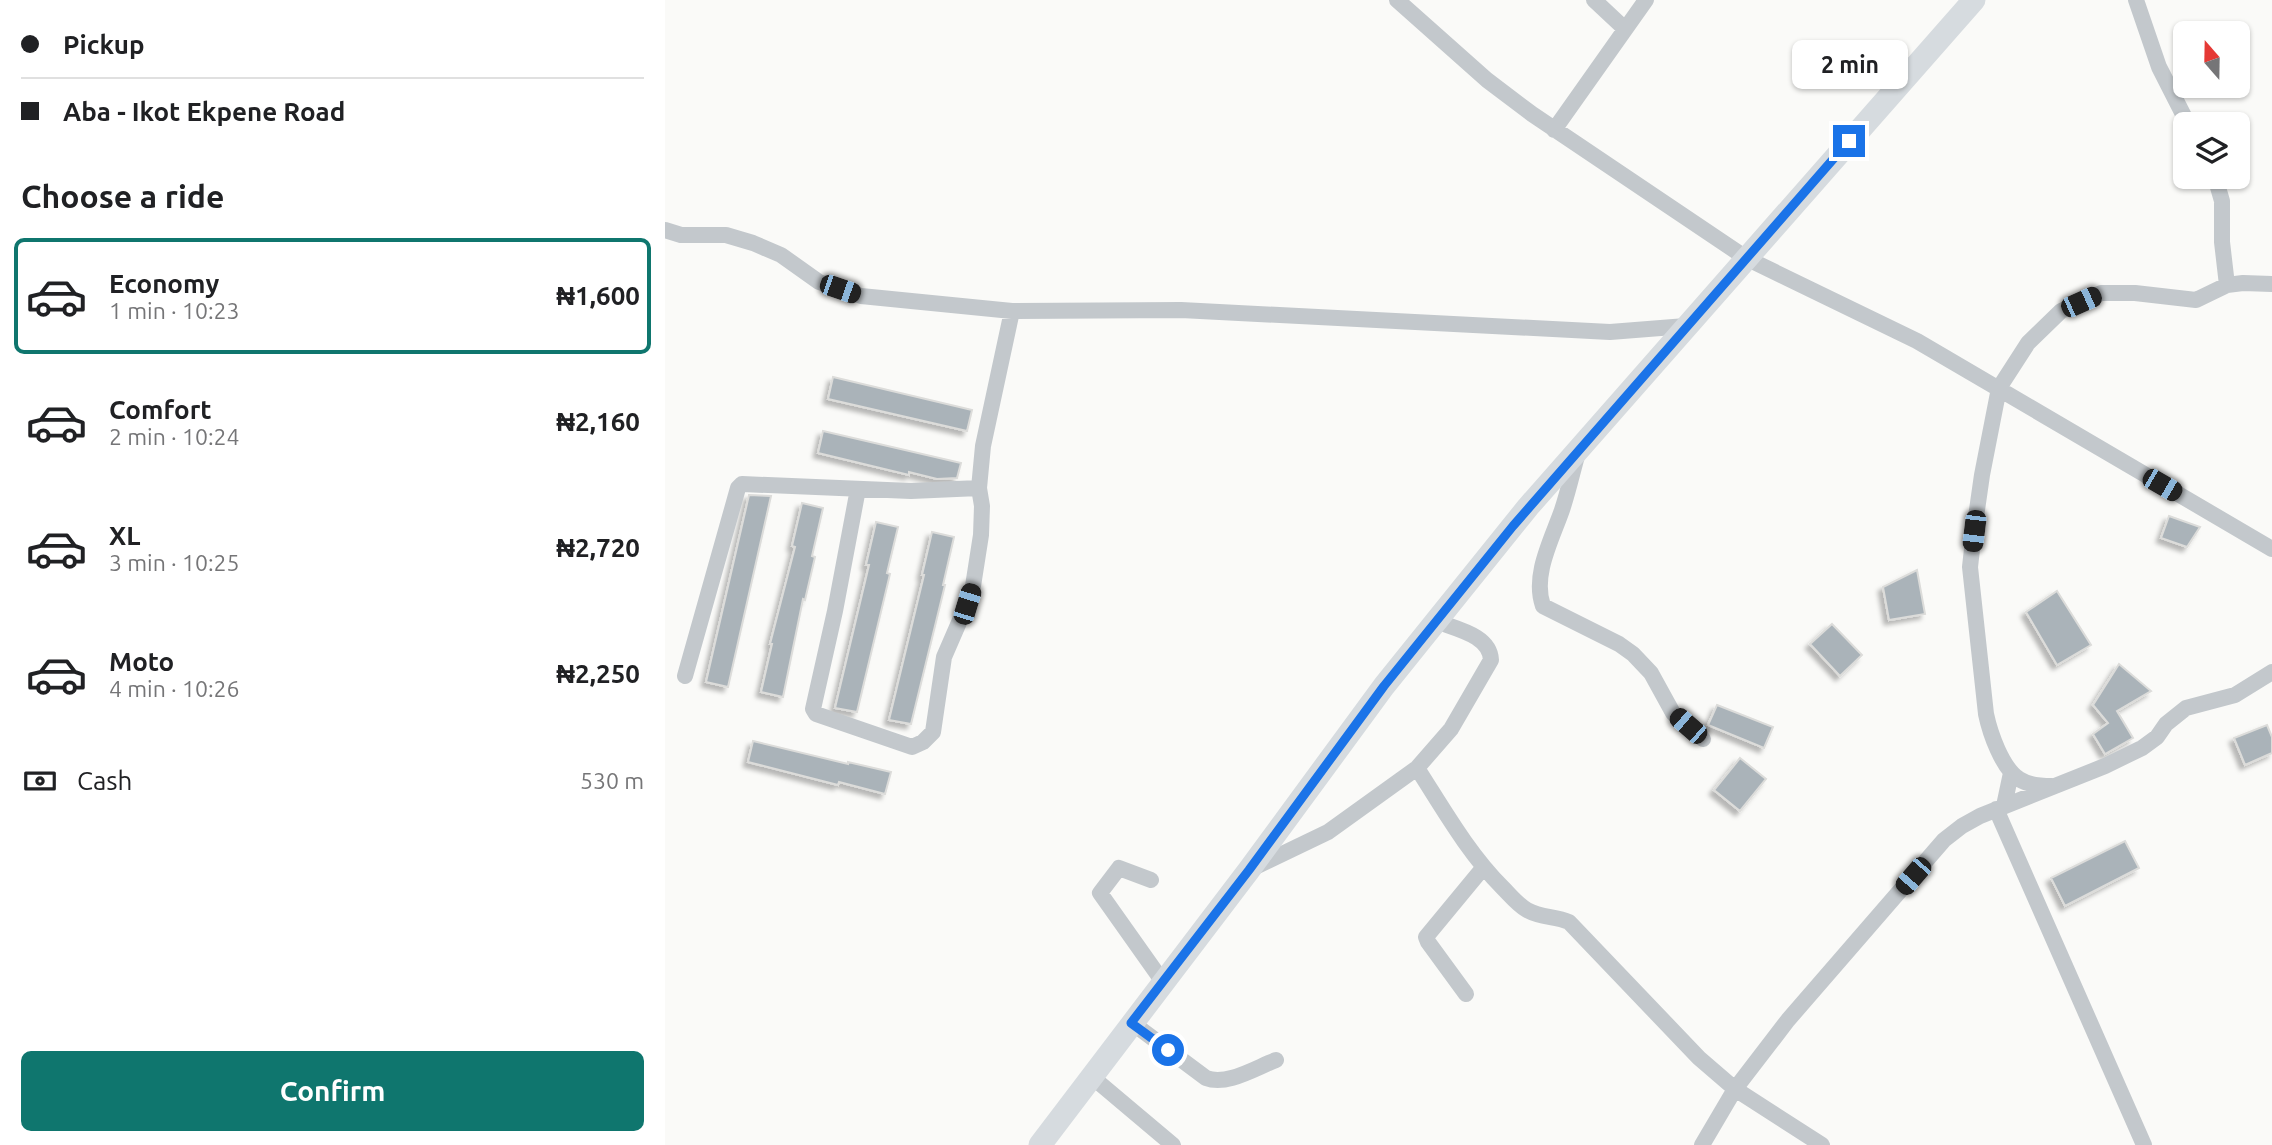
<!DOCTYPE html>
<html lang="en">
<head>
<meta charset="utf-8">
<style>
  :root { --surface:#fff; --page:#f2f2f2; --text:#202124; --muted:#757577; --line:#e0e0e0; --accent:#0f766e }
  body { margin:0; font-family:Ubuntu,sans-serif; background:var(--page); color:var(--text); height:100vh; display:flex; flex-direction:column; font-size:26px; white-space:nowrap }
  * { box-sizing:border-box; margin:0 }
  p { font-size:23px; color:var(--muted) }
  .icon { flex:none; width:38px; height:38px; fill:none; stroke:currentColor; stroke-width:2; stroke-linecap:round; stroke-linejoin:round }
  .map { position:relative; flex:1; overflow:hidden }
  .panel { display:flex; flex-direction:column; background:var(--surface); width:665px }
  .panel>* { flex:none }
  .guide { display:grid; align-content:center; height:154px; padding:0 21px; background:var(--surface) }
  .needle { width:46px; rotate:340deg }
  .controls { position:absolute; left:1508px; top:21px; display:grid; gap:14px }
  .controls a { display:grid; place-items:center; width:77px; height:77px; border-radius:10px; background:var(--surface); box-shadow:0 2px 5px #0004; font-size:35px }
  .end { position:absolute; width:32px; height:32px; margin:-16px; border:9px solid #1a73e8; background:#fff; box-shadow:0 0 0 4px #fff }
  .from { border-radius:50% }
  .bubble { position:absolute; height:49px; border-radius:10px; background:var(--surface); box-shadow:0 2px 5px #0004; font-size:23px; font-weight:700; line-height:49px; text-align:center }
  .car { position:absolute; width:21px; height:42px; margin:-21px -10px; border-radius:9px; box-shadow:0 0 5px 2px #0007; background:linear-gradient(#222 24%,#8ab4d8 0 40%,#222 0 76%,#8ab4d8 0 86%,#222 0) }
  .guide b { display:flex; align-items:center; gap:24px; height:66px; font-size:26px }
  .guide b+b { border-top:2px solid var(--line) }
  .guide i { width:18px; height:18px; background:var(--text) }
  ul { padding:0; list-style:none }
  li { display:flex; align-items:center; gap:21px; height:116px; margin:0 14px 10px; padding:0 7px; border:4px solid transparent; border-radius:10px }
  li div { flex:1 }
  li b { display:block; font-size:26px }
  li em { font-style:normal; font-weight:700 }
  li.on { border-color:var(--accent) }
  li>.icon { width:63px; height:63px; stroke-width:1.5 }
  h2 { padding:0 21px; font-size:32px; line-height:84px }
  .pay { display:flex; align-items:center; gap:18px; height:77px; padding:0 21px; font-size:26px }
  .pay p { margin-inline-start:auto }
  .action { display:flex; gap:14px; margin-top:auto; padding:14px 21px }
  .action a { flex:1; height:80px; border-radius:10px; background:var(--accent); color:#fff; font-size:28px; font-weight:700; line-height:80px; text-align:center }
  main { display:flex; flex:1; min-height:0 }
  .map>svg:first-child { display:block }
  .building { fill:#aab3b9; stroke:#dcdcda; stroke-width:2; filter:url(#shadow) }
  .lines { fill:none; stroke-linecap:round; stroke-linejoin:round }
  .minor { stroke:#c3c8cc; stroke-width:16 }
  .highway { stroke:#d6dbdf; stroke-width:23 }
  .route { stroke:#1a73e8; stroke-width:9 }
</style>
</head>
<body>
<main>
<section class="panel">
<div class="guide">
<b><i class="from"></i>Pickup</b>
<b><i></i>Aba - Ikot Ekpene Road</b>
</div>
<h2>Choose a ride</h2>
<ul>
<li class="on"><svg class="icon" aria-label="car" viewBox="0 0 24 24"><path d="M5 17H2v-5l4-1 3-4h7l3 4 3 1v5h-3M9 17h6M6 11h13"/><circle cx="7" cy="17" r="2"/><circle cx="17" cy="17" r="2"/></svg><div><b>Economy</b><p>1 min · 10:23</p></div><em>₦1,600</em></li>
<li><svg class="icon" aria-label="car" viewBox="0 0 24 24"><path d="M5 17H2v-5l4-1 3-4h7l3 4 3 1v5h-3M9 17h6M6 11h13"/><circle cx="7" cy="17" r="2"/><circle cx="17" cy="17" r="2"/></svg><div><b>Comfort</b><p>2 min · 10:24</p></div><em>₦2,160</em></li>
<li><svg class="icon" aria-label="car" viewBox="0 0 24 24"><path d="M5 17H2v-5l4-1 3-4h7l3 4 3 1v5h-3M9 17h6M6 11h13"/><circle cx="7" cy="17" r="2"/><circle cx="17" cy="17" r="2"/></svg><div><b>XL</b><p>3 min · 10:25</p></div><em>₦2,720</em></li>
<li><svg class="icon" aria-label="car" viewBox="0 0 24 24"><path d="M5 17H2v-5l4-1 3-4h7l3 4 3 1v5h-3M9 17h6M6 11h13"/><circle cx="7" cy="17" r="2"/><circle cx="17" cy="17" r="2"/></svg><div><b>Moto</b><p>4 min · 10:26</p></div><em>₦2,250</em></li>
</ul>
<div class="pay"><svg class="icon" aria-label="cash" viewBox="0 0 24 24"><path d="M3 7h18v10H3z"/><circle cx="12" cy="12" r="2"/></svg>Cash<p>530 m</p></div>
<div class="action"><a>Confirm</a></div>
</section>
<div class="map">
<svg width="1607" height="1145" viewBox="0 0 1607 1145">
  <defs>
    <filter id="shadow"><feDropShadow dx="-4.5" dy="4.5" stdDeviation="2" flood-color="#0004"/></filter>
  </defs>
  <rect width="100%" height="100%" fill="#fafaf8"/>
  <path class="building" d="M168,377L307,410L302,431L163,399Z
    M158,431L296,463L292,478L272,479L244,472V475L153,453Z
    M84,495L106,496L63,687L41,682Z
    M137,503L158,508L147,556L150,557L140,600L138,599L118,697L96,692L107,644H105L130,547L127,546Z
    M1504,516L1535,527L1522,547L1496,538Z
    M211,522L233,527L222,573L225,574L192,712L170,708L204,565H201Z
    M267,532L289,537L278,585H280L246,724L224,720L259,575H257Z
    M1252,570L1260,614L1224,620L1218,587Z
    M1392,591L1426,645L1392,665L1361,612Z
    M1167,624L1197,655L1175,676L1145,644Z
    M1454,664L1486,691L1452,711L1468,738L1440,754L1428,734L1443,723L1428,705Z
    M1052,705L1108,727L1099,748L1043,725Z
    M1602,725L1607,737V753L1580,765L1569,738Z
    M88,741L183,764V762L226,772L220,794L174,782L173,785L83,762Z
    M1075,758L1101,779L1075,811L1049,790Z
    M1460,841L1474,868L1400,906L1386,878Z"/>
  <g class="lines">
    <path class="minor" d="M732,0L822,80L867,114L1081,258L1252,341L1607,549
      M929,0L960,29
      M1471,0L1494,67L1523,124
      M889,130L981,0
      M1550,177L1557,201V242L1562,285
      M0,230L16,235H61L88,243L116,255L154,282L196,296L347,311L516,310L945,332L1021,326
      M912,456C907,474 903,492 897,510C887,539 867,575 878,606L954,644L968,654L986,673L1008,713L1038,739
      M193,489L170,611L148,709L151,714L247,747L258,742L268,732L279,657L302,604L308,586L316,535L317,506L314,488L318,446L347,311
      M20,676L73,488L77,484L246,491L314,488
      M752,768C779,810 803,853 838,888C845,895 853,905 862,910C876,918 890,916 904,922L1034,1058L1070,1089L1157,1145
      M1387,786C1376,786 1363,785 1354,779C1337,768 1325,733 1321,714L1305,567L1309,531L1317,475L1334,388L1363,343L1396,311L1436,293H1470L1531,300L1562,285L1578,283L1607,284
      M1339,806L1346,773
      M1331,809L1479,1145
      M588,868L663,832L752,768L786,729L826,660C825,635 791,629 771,621
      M486,880L454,868L435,893L498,982
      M801,994L763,942L761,937L818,868
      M466,1022L541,1078C562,1086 590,1068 611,1060
      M426,1076L508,1145
      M1037,1145L1070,1089L1123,1020L1279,840L1297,826L1315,816L1440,766L1477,748L1492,737L1501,724L1521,708L1570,695L1607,672"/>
    <path class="highway" d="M375,1145L584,870L719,686L863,507L1309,0"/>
  </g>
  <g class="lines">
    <path class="route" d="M503,1050L466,1023L584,870L719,686L848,526L1184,141"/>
  </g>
</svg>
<div class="controls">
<a><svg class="needle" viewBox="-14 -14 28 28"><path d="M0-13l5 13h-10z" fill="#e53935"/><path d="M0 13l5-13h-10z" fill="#757577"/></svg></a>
<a><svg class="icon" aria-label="layers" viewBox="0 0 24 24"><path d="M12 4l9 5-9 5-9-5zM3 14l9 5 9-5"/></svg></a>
</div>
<i class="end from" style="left:503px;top:1050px"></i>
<i class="end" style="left:1184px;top:141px"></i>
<div class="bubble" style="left:1127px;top:40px;width:116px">2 min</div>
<i class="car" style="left:175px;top:289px;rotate:109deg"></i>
<i class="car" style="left:1416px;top:302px;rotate:66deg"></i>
<i class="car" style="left:1497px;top:485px;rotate:120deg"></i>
<i class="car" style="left:1309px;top:531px;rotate:187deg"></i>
<i class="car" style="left:302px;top:604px;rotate:17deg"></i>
<i class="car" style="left:1023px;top:726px;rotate:311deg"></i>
<i class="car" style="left:1248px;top:876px;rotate:221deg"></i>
</div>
</main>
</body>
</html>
